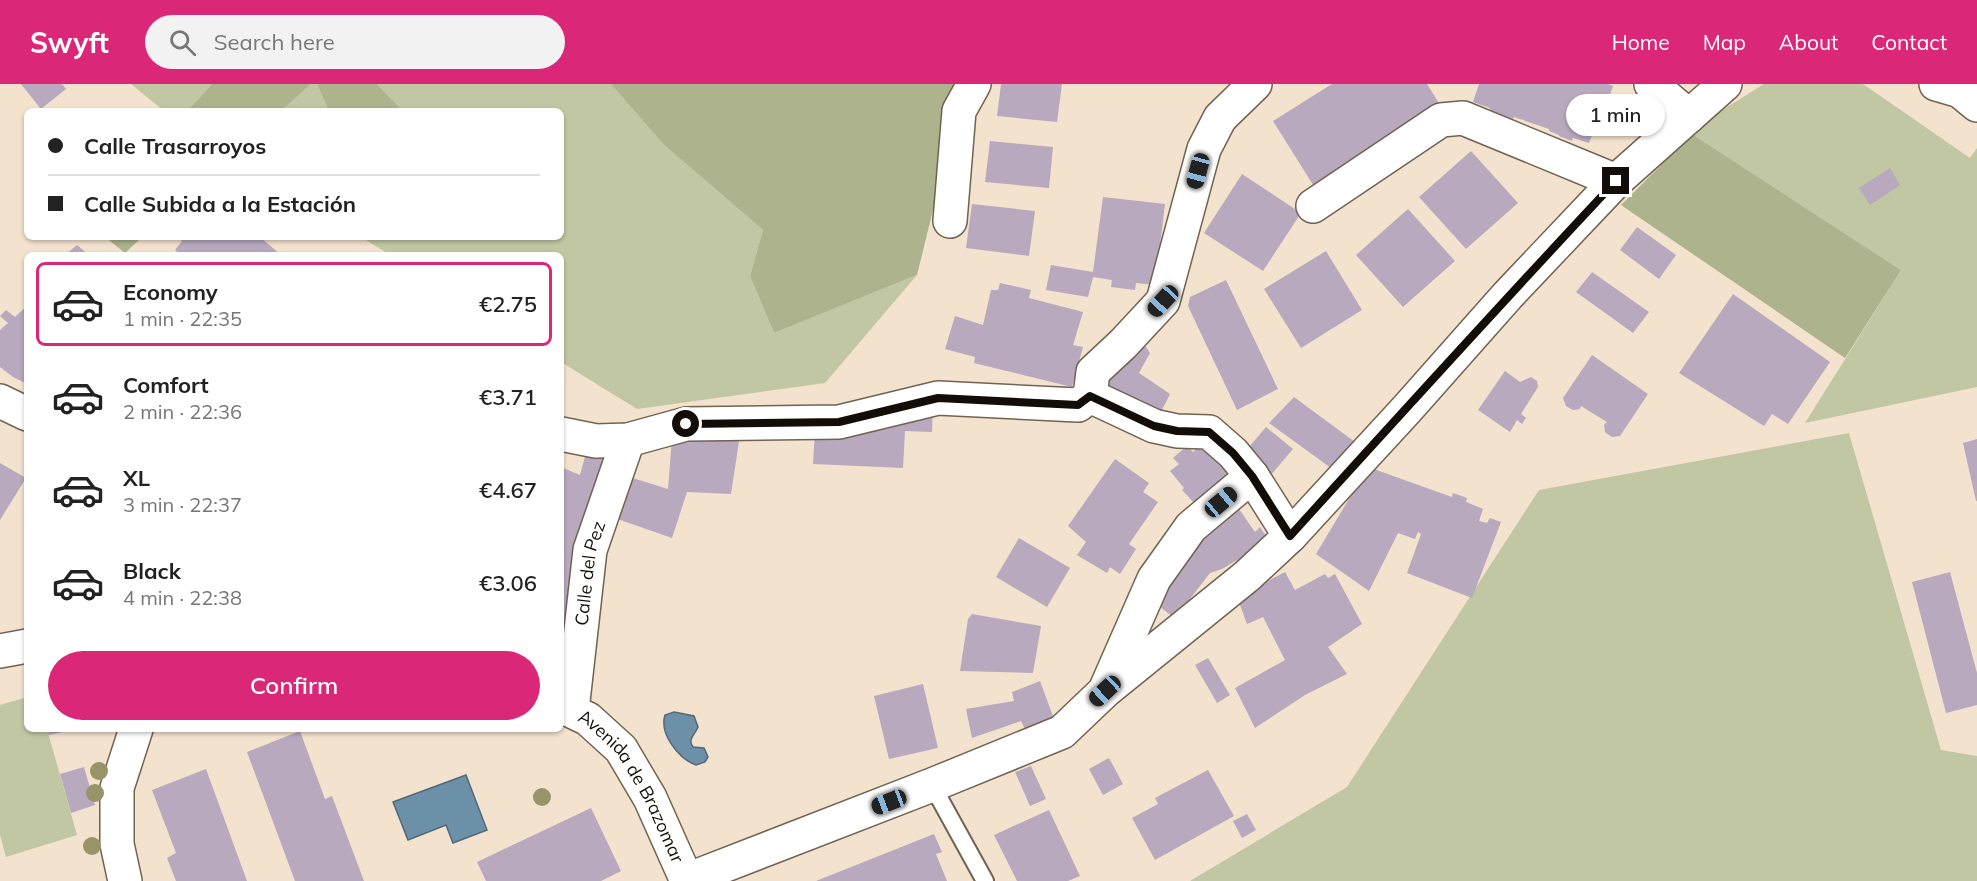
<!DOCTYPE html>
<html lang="en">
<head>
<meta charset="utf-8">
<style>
  :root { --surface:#fff; --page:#f2f2f2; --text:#222; --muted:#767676; --line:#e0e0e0; --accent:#db2777 }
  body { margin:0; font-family:Mulish,sans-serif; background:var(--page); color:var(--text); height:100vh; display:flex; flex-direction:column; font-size:22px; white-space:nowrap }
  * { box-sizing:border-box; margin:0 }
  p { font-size:20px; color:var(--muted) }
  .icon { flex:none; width:33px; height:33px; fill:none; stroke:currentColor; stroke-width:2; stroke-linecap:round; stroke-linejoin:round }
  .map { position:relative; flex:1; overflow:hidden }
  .details { position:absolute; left:24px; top:168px; width:540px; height:480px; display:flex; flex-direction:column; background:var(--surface); border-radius:9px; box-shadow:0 2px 4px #0004 }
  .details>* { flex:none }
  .top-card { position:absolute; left:24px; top:24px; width:540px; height:132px; border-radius:9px; box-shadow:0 2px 4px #0004; display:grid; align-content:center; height:132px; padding:0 24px; background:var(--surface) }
  .end { position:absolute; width:27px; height:27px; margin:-14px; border:8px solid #130d07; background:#fff; box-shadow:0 0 0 3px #fff }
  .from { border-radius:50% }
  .bubble { position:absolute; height:42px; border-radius:21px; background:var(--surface); box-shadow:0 2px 4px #0004; font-size:20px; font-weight:600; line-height:42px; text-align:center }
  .car { position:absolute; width:18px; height:36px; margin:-18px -9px; border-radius:8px; box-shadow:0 0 4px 2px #0007; background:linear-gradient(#222 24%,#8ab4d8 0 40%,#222 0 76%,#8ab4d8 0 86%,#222 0) }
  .top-card b { display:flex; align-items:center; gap:21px; height:57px; font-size:22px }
  .top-card b+b { border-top:2px solid var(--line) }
  .top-card i { width:15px; height:15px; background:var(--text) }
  ul { padding:10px 0 0; list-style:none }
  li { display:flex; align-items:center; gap:18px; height:84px; margin:0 12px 9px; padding:0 12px; border:3px solid transparent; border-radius:9px }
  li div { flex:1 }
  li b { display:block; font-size:22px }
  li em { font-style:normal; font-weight:600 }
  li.current { border-color:var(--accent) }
  li>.icon { width:54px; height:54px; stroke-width:1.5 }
  .primary-button { display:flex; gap:12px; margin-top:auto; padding:12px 24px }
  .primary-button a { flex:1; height:69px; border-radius:36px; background:var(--accent); color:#fff; font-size:24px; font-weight:600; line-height:69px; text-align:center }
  header { display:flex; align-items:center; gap:36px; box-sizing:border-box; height:84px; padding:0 30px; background:var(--accent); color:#fff }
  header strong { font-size:28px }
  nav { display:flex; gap:33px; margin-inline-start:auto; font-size:21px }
  .search { width:420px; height:54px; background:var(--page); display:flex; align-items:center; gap:15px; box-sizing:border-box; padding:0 21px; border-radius:33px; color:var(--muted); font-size:22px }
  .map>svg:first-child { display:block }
  .green { fill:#c0c7a2 }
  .forest { fill:#acb38d }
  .water { fill:#6c90a8; stroke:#516978; stroke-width:1.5 }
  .building { fill:#b8a9be }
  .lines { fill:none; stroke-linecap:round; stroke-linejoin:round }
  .lane-casing { stroke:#716351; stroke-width:20 }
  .street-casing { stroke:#716351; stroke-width:36 }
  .secondary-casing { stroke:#716351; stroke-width:36 }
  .highway-casing { stroke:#716351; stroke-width:36 }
  .lane { stroke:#fff; stroke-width:16 }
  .street { stroke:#fff; stroke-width:33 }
  .secondary { stroke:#fff; stroke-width:33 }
  .highway { stroke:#fff; stroke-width:33 }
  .tree { fill:#989469 }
  .route { stroke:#130d07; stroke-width:8 }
  .labels { text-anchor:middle; stroke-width:4.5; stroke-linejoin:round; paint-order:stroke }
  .street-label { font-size:18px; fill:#130d07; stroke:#fff }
</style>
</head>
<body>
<header>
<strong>Swyft</strong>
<div class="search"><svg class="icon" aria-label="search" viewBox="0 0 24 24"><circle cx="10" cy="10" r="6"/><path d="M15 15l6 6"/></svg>Search here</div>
<nav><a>Home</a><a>Map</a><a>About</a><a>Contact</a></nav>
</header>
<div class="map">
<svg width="1977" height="797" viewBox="0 0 1977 797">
  <rect width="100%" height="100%" fill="#f3e2ce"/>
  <path class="green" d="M131,0H212L187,27H164Z
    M311,0H317L329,27H281Z
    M377,0H611L664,61L763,146L750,192L774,249L917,191L825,299L637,325L561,278V171H390L361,153H561V27H403Z
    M1764,0H1863L1970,74L1977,64V303L1805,339L1901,186L1692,50L1716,30Z
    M1849,349L1941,666L1977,672V797H1190L1347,703L1539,406Z
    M27,613V645H47L77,751L6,773L0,751V621Z"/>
  <path class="forest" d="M212,0H311L281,27H187Z
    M317,0H377L403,27H329Z
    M611,0H964L917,191L774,249L750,192L763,146L664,61Z
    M1692,50L1901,186L1845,274L1621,121Z
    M105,153H142L125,169Z"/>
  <path class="water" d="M674,628L694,632L698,643C695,651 687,655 693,663L704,664L708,673L705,678L696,681C679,675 659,650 665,631Z
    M466,691L487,746L453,759L446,741L408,756L393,718Z"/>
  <path class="building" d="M21,0H62L66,5L41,25Z
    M1001,0H1062L1057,38L997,32Z
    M1332,0H1427L1442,24L1315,104L1273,37Z
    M1479,0H1608L1613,2L1600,40L1597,39L1589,59L1573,54L1572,57L1559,52V51L1549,47V45L1514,33L1513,35L1489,27L1490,24L1473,18Z
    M990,57L1053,63L1049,104L985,98Z
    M1471,67L1518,119L1466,165L1419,113Z
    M1890,84L1900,101L1870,121L1859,104Z
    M1242,90L1301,129L1263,187L1204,149Z
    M1103,113L1165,120L1155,201L1136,199L1135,206L1111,203L1112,196L1093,193L1088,213L1046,206L1051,181L1093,188Z
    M972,120L1035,127L1029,172L966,164Z
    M1408,125L1455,177L1403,223L1356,171Z
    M1637,143L1676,171L1659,195L1620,166Z
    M180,153H260L281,171H181L175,166L182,157L179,155Z
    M77,161L89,171H65Z
    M1326,167L1362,226L1301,264L1264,205Z
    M1592,188L1649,228L1633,249L1576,208Z
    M1226,196L1278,305L1237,326L1188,222L1190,213Z
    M1000,199L1031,206L1029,214L1083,228L1073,261L1083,263L1072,303L974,279L975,273L945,265L955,232L983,241L991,206H998Z
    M1733,210L1830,278L1788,340L1772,330L1764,342L1679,289Z
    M27,222V297L25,299L13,293L0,283V246L8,239L0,232L6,226L15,233Z
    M1141,256L1150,269L1139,289L1170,310L1157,336L1101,301Z
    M1592,271L1648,310L1620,352L1612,353L1605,348L1604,341L1607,338L1581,322L1580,325L1573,326L1566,322L1563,314Z
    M1505,287L1520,298L1531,293L1537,297L1538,303L1521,330L1526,334L1522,340L1517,336L1510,348L1478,326Z
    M1294,313L1355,358L1331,384L1269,339Z
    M933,324L932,348L905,347L903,384L813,380L815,347Z
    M1266,343L1293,365L1270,392L1249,363Z
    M740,351L731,410L687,408L672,454L606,431L620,390L668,405L672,355Z
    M1977,355V417H1976L1963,359Z
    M1200,361L1237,393L1197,422L1182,406L1184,404L1170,387L1179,380L1173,374L1187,362L1193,368Z
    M587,365L618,374L571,536L561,535V383L580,391Z
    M1115,375L1149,399L1143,408L1158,418L1129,460L1136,465L1120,490L1110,483L1107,489L1077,471L1086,458L1068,442Z
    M0,379L26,394L0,436Z
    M1368,383L1452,413L1453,409L1467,414L1466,418L1483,425L1479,437L1487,439L1490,434L1501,438L1472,514L1407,489L1421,450L1418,448L1415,455L1398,449L1369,507L1316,470Z
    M1232,415L1255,448L1260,443L1266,452L1264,460L1222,485L1210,489L1179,529L1173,533L1159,522L1165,514L1156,508Z
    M1019,454L1070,484L1047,523L996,493Z
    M1285,488L1295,506L1325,490L1328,494L1335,490L1362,540L1328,563L1347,590L1305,611L1255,644L1235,604L1285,576L1263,533L1247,540L1237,513Z
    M1950,488L1977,589V621L1946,629L1912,498Z
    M972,530L1041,542L1033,589L960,587L968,535Z
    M561,542L574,547L561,582Z
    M1208,574L1230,611L1217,619L1195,581Z
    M1040,597L1053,632L1027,649L1021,637L972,654L966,625L1014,617L1012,608Z
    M923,600L938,664L889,675L874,612Z
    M47,645H72V646L49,651Z
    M300,647L325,715L332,712L364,797H295L247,668Z
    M1109,674L1123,700L1103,711L1089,685Z
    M1031,682L1046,715L1030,722L1015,688Z
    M84,683L95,721L71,729L60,690Z
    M206,685L247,797H176L167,774L176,769L152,706Z
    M1208,686L1234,732L1155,776L1132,734L1158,720L1155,714Z
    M591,724L621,787L601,797H486L477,778Z
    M1049,726L1080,792L1068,797H1017L994,751Z
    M1247,730L1256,746L1242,754L1233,737Z
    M934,750L942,768L936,770L947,797H816Z"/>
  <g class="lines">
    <g class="lane-casing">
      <path id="lane" d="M932,701L985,797"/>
    </g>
    <g class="street-casing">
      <g id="street">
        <path d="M1651,0L1689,32"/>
        <path d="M1936,0L1960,7L1977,21"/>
        <path d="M1313,122L1441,36L1463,34L1616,97"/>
        <path d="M950,137L959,27L974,0"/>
        <path d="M1090,312L1154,342L1177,347L1209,348L1233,369L1252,392L1290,452"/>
        <path d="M561,350L596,357L628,356L686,340L839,338L938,314L1078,321L1090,312L1093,288L1123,260L1163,217L1204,65L1220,34L1255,0"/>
        <path d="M1107,602L1154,495L1191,443L1252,392"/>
        <path id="s1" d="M572,626L590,466L628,356"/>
        <path d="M687,796L932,701L1062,648L1105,607L1247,492L1290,452L1407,325L1508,211L1616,97L1725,0"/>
        <path d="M125,797L117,760V704L136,645"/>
      </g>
    </g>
    <g class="secondary-casing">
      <path id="secondary" d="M0,317L27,330"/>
    </g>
    <g class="highway-casing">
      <g id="highway">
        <path d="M0,567L27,562"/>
        <path id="s2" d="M561,622L588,635L621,665L650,714L687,797"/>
      </g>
    </g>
    <use href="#lane" class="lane"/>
    <use href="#street" class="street"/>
    <use href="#secondary" class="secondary"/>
    <use href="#highway" class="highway"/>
  </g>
  <g class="tree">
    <circle cx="99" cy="687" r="9"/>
    <circle cx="95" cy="709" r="9"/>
    <circle cx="542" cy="713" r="9"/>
    <circle cx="92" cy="762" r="9"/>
  </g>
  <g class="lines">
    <path class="route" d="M686,340L839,338L938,314L1078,321L1090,312L1154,342L1177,347L1209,348L1233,369L1252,392L1290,452C1398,333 1506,214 1616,97"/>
  </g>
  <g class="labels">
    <g class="street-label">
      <text dy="6" stroke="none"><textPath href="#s1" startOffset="138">Calle del Pez</textPath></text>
      <text dy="6" stroke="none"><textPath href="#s2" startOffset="111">Avenida de Brazomar</textPath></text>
    </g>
  </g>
</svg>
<i class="end from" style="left:686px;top:340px"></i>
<i class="end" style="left:1616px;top:97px"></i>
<div class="bubble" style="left:1566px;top:10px;width:99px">1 min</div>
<i class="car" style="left:1198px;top:87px;rotate:195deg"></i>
<i class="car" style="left:1163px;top:217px;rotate:223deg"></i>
<i class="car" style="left:1221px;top:418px;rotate:50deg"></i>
<i class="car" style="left:1105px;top:607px;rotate:227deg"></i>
<i class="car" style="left:889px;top:718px;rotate:249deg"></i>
<div class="top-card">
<b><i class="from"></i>Calle Trasarroyos</b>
<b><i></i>Calle Subida a la Estación</b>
</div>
<section class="details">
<ul>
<li class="current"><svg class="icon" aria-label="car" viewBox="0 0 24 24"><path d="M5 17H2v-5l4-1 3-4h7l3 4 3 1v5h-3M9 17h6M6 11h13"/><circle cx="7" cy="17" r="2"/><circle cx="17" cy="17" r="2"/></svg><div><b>Economy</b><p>1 min · 22:35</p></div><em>€2.75</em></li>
<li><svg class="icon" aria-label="car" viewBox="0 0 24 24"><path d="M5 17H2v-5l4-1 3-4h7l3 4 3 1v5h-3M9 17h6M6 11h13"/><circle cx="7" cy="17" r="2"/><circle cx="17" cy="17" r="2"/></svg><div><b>Comfort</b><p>2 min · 22:36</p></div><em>€3.71</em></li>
<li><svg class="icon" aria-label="car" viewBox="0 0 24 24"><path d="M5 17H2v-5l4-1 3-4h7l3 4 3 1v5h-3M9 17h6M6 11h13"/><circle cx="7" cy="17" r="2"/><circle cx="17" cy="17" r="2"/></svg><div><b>XL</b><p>3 min · 22:37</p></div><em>€4.67</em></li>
<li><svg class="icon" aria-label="car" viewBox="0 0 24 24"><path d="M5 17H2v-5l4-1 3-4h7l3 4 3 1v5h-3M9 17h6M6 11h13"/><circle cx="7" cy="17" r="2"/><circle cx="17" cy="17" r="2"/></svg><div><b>Black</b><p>4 min · 22:38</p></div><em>€3.06</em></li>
</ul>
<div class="primary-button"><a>Confirm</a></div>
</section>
</div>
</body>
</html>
